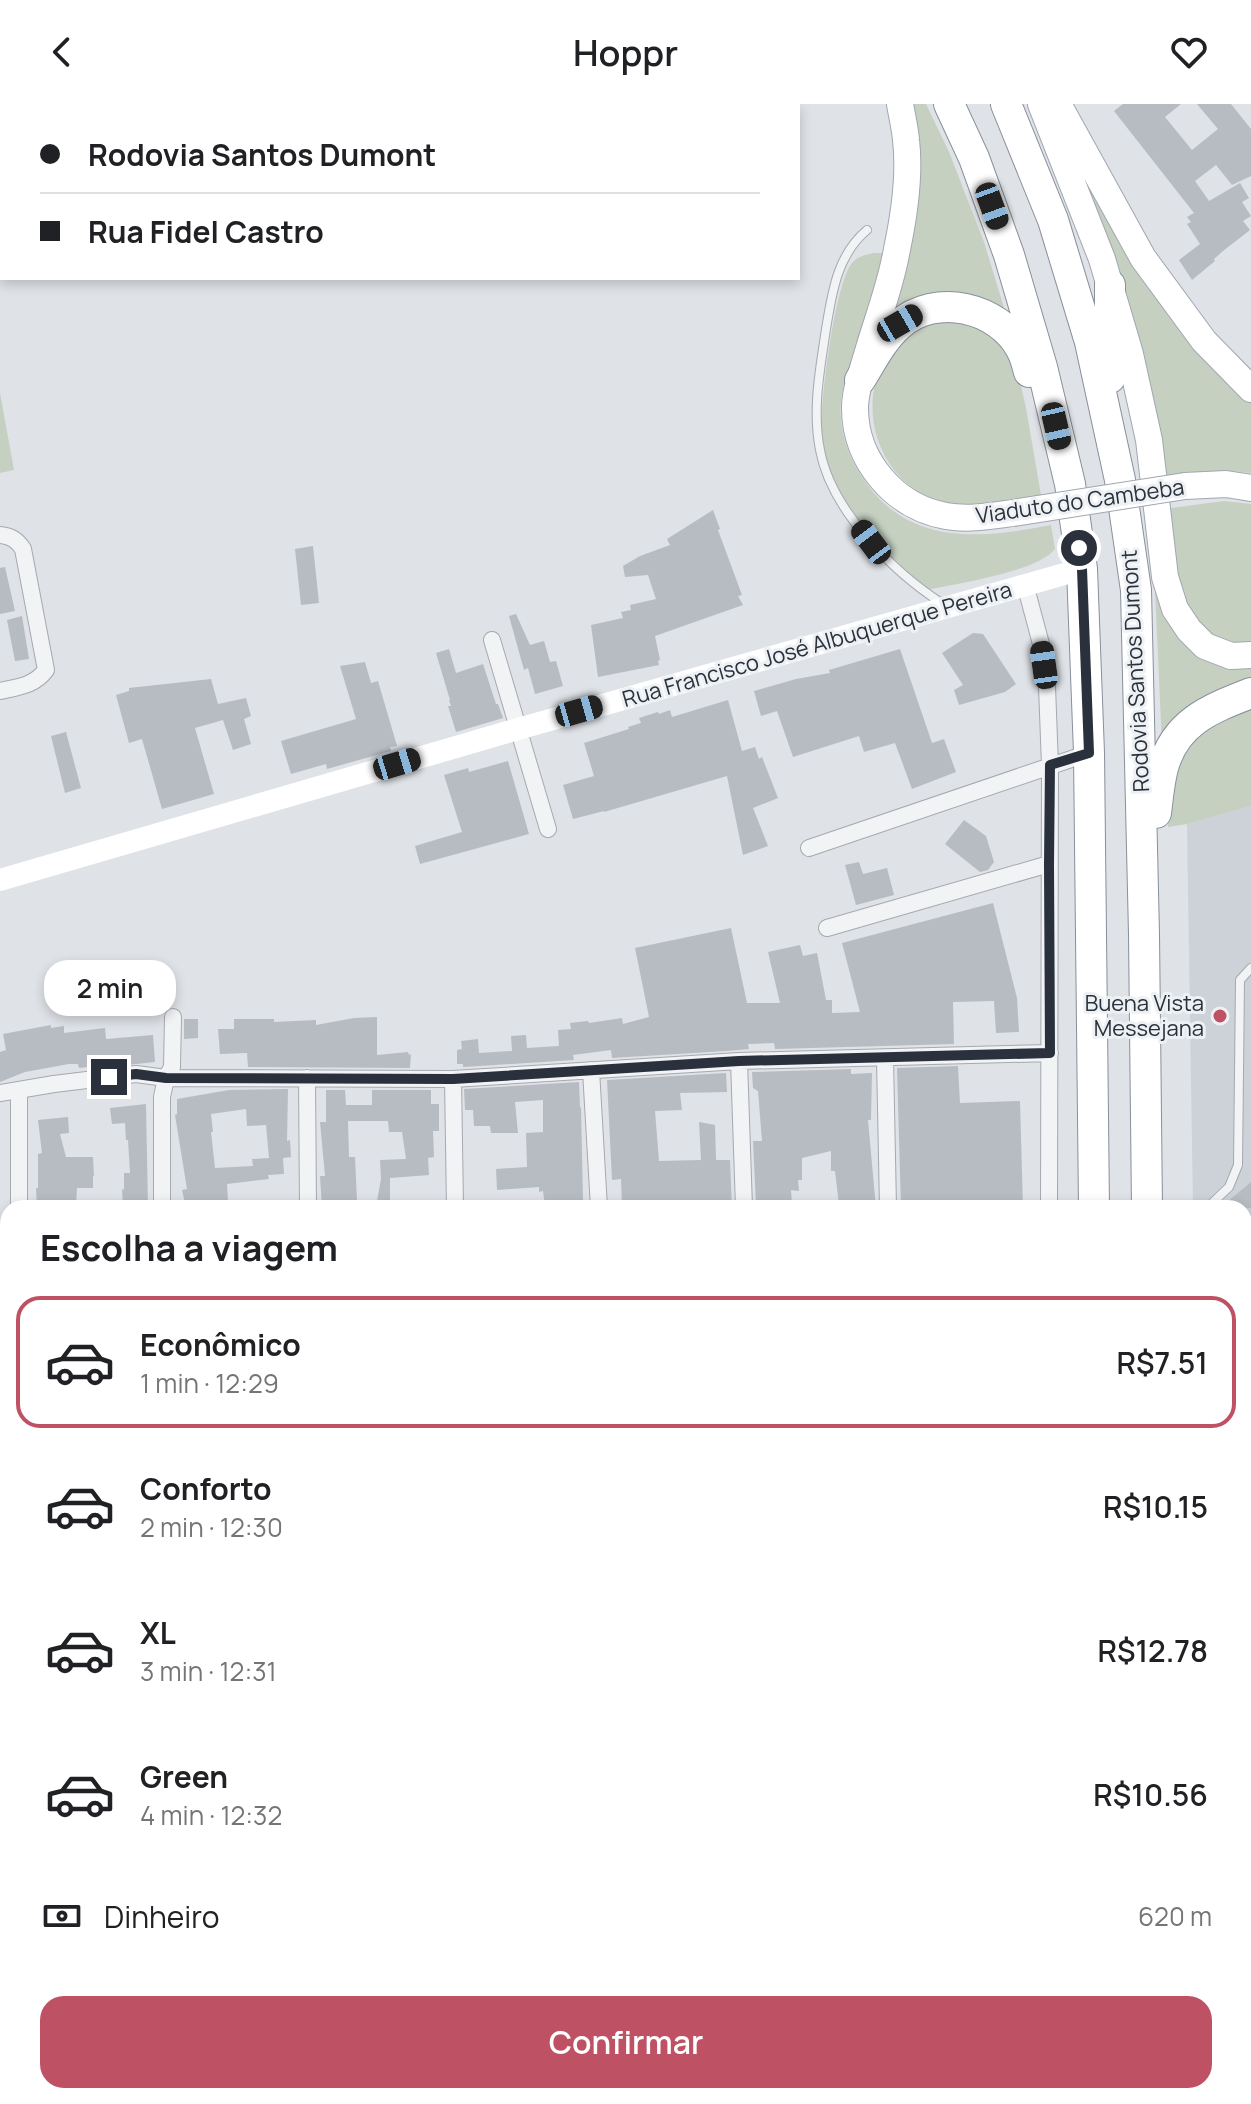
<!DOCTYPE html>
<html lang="pt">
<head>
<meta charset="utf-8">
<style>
  :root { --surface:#fff; --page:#f6f6f6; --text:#202124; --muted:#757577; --line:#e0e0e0; --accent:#bf5164 }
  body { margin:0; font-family:Manrope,sans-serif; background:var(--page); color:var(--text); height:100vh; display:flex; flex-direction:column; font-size:30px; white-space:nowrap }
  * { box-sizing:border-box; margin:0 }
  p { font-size:26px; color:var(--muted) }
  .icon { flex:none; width:44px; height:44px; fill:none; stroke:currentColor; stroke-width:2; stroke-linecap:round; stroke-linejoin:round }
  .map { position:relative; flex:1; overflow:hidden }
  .panel { position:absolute; left:0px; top:1096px; width:1252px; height:904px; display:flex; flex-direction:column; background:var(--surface); border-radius:24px 24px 0 0; box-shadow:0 4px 12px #0003 }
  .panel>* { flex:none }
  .top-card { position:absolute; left:0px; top:0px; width:800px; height:176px; box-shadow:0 4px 12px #0003; display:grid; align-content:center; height:176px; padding:0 40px; background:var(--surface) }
  .end { position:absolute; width:36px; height:36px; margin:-18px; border:10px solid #2a313c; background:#fff; box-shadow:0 0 0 4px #fff }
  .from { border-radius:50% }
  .bubble { position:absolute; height:56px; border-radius:24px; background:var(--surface); box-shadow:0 4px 12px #0003; font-size:26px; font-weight:600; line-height:56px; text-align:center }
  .car { position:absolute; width:24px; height:48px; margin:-24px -12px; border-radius:10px; box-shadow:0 0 6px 2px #0007; background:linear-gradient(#222 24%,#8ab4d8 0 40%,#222 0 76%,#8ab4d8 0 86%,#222 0) }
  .top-card b { display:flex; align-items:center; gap:28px; height:76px; font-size:30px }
  .top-card b+b { border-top:2px solid var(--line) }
  .top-card i { width:20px; height:20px; background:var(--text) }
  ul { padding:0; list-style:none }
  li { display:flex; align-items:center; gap:24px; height:132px; margin:0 16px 12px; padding:0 24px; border:4px solid transparent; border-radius:24px }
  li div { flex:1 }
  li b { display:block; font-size:30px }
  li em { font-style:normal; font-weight:600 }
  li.active { border-color:var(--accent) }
  li>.icon { width:72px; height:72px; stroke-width:1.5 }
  h2 { padding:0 40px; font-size:36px; line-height:96px }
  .pay { display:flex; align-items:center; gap:20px; height:88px; padding:0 40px; font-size:30px }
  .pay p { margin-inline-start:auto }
  .primary-button { display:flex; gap:16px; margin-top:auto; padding:16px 40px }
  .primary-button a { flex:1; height:92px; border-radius:24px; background:var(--accent); color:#fff; font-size:32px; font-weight:600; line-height:92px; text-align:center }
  header { display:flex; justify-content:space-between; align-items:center; height:104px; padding:0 40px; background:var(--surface); font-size:36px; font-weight:600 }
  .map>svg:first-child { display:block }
  .built { fill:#cdd1d8 }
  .green { fill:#c5d0c1 }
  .building { fill:#b7bcc3; fill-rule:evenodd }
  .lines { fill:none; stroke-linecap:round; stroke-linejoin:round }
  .lane-casing { stroke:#a5a9b0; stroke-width:10 }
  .street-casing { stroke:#a5a9b0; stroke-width:18 }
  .primary-casing { stroke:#a0a7b1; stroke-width:28 }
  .highway-casing { stroke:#88909c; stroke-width:32 }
  .lane { stroke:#f1f3f5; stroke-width:8 }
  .street { stroke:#f1f3f5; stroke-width:16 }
  .secondary { stroke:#fff; stroke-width:22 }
  .primary { stroke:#fff; stroke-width:26 }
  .highway { stroke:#fff; stroke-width:30 }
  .primary-bridge-casing { stroke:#a0a7b1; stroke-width:28; stroke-linecap:butt }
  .primary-bridge { stroke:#fff; stroke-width:26 }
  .route { stroke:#2a313c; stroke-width:10 }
  .poi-dot { fill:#bf5164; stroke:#eef1f4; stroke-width:3 }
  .labels { text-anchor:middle; stroke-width:6; stroke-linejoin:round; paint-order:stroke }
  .street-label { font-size:22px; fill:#2a313c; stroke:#eef1f4 }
  .poi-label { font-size:22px; fill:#2a313c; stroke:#eef1f4; text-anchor:end }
</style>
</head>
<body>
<header><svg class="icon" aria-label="back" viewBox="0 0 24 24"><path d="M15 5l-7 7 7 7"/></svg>Hoppr<svg class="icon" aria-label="heart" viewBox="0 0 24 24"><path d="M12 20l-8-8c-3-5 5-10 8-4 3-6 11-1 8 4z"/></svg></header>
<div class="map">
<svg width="1251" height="2000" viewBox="0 0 1251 2000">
  <rect width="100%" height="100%" fill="#dfe2e7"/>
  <path class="built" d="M101,0H302V2H101Z
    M1251,702V1267L1244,1273V1104H1193L1187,720Z
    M1251,1306V1597L1244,1589V1312Z
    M728,1992H811L808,2000H725Z"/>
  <path class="green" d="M906,0H926L949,48L984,138L1008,217L896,210L888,204Z
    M1071,52L1251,291V369C1221,364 1188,369 1159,374Z
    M874,149H884C879,173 875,198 867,220C859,242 847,267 842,289C837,318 845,346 860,370C906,443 977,435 1051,421L1055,445C1037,468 958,479 927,486C890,451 850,417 830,368C827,361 823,353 822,345C817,316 834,180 852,159C858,152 865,151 874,149Z
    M972,214L1014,252L1026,304L1041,391C1012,396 979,407 950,401C883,386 852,309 887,250C894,237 911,226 921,216Z
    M0,289L14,366L0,369Z
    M1224,397L1251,400V542L1215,536L1182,505L1164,405Z
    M1154,463L1179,530L1251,559V578L1162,641Z
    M1251,596V702L1187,720L1168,723V685L1185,636Z"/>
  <path class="building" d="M1123,0H1181L1165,13L1192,46L1218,25L1197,0H1231L1251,25V72L1232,81L1216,61L1195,77L1209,97L1240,79L1249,94L1242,98L1251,112L1243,117L1250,126L1223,147L1214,155L1215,157L1192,176L1179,156L1200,140L1187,120L1191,118L1187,113L1194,109L1114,7Z
    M713,406L720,425L718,426L742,491L738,492L743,501L655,532L660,556L658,557L659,561L598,573L591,521L623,514L621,508L631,506L630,501L656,495L648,471L625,473L623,462L640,452L670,441L667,435Z
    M313,442L319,499L301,501L295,445Z
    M5,463L15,507L0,510V464Z
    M516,510L530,541L544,537L550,558L556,557L563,582L535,590L528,564L524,566L509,512Z
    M22,512L29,555L15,557L7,516Z
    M973,529L983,530L1016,580L1005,588L959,601L954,586L963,581L942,549Z
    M449,545L456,569L483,560L496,600H498L503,614L456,628L448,602H451L449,596H450L436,549Z
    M900,545L932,639L944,635L956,668L912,685L895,639L864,648L859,632L793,653L777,607L761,612L754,587L796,575L830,569L829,566Z
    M365,558L371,579L378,577L397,642L390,643L391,647L327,665L326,660L291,670L281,637L356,615L340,562Z
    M211,575L218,600L246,594L251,612L244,615L251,640L233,646L223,616L195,624L214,690L162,705L142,635L129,639L116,591L129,587V584Z
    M728,596L742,647L755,643L759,655L762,653L778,694L753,704L768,742L743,751L727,672L604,708V707L573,715L563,681L594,672L584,639L629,625L628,623L641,619L639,614L658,608L659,610L670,606L672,613Z
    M66,628L81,684L65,689L51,632Z
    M508,657L529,730L420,760L415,742L462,728L444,671L468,664L469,668Z
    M964,716L986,732L994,758L988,766L980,768L945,740Z
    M859,758L863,770L887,764L894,791L856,801L845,761Z
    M993,799L1017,894L1019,928L996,929L994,897L953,898L954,940L775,945L774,939L748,940L749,945L726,947L612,954L611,946L573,951L574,956L463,963V960H457V946L462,945L461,937L478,935L479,949L512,947L511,932L526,931L527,944L559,942L558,926L571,925L570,919L588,917L589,919L622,914L623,920L649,913L635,844L731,824L747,899H780L768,848L800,841L803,852L817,849L826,896H832V909L860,908L842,839Z
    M377,913V951L408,948L409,951L411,950L410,964L248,963L247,949L220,950L218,925H234V915H274V918L316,916V921L354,914Z
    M184,915H198V934L184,935Z
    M51,921V924L64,922V929L105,924L106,935L153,931L155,958L89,965L88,963L79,964L78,960H69L25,968L0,978V948L6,946L3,930Z
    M958,962L960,999L1020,997L1023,1104H901L897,964Z
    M851,965V970L872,969L871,1016H868L876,1104H855V1100L839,1101L835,1067H831V1047L802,1054V1076H798L799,1087L791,1086L792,1101H756L753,1037H762L758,987L753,984L752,968Z
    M726,969L727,988L680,989L682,1006L655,1007L659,1057L701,1056L699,1018L715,1021L716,1056H730L732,1104H671V1099L636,1100V1104H622L621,1075L612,1076L607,976Z
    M579,978L580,1003L581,1004L583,1096H580V1104H556V1101L545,1102L543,1087L539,1088V1083L497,1086L496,1065L527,1063L526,1029L543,1028V996L515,998L518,1029H491L490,1022H474L473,1006H465L464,985Z
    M229,986L288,985L287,1037L290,1036L291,1053L283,1054L284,1070L268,1071L269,1075L227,1080L228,1098L213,1099L214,1104H186L182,1086L187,1085L175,1011L177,1010V995ZM246,1005L247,1022L266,1021L269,1054L252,1055L253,1062L215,1064L211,1028H213L211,1010Z
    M326,986H345L346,1001H372V986H431V1000H439V1027H433L434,1053L428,1054L429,1071L390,1074V1097H377L381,1075L380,1056L406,1055L402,1028H389L388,1017H348L349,1053H355L357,1097H345V1104H322L320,1072H325L320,1018H326Z
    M146,1000L148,1103H123L122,1085L124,1086V1069H130L128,1036H126L125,1019L112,1020L110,1004Z
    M68,1013L69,1029L60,1030L66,1053H93L94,1072H93V1084H77L76,1101L60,1100V1104H37L36,1084H38V1050L42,1049L38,1016Z
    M1251,1078V1104H1220Z"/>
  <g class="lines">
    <g class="lane-casing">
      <path id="lane" d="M867,126C837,151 832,189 826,225C820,265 812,306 820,346C831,406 893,468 943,500
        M1207,1104L1229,1083L1238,1061L1240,876L1251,864
        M1244,1159L1251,1165
        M1244,1428L1251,1441
        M1244,1492L1251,1498"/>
    </g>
    <g class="street-casing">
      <path id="street" d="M0,431C11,432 17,436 23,445L46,566C34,582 18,583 0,587
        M1025,480L1041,540L1047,583L1050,661L1049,1104
        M492,536L548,725
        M809,744L1089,649
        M827,824L1049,760
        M885,954L888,1104
        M739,957L744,1104
        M591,966L599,1104
        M307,974L308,1104
        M453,975L455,1104
        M0,989L54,980L136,970L166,974L453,975L739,957L1050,949
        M19,1104V987
        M162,1104V993L166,974L172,963L173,913
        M1244,1291L1251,1285
        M0,1327L8,1328
        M8,1443C4,1483 0,1523 1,1563C2,1579 1,1597 8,1612
        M1244,1658L1251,1661
        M0,1769H8
        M0,1852L8,1855
        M1244,1986L1251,1989
        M381,1992L404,2000
        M1048,1992V2000
        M92,2000L95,1992
        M298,2000L301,1992
        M504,2000L507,1992
        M705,2000L708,1992
        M912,2000L915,1992"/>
    </g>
    <g class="primary-casing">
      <path id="primary" d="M900,0C902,12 905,24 906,36C910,70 904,112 897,145C891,181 877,216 867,251C862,268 855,287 855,304C855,357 895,403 946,412C968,416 991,412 1013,409
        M1041,0L1102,155L1130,250L1149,336L1165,473L1175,505L1189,526L1205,542L1231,552L1251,551
        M1058,0L1143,154L1204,237L1251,285
        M1185,382L1226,380L1251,384"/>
    </g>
    <g class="highway-casing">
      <path id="highway" d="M949,0L974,54L1009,151L1042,263L1070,380L1082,465L1089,649L1094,1104
        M1006,0L1053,116L1090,238L1120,376L1136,486L1144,830L1147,1104
        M1110,181V274
        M860,276C872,257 882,236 899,221C935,188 999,203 1021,245C1025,252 1027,260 1029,268
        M1156,709C1158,694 1159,679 1163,664C1175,618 1210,605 1251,589
        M1084,2000L1088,1992
        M1160,2000V1992"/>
    </g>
    <use href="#lane" class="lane"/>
    <use href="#street" class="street"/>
    <path class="secondary" d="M0,776L518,625L1082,465"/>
    <use href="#primary" class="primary"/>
    <use href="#highway" class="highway"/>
    <g class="primary-bridge-casing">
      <path id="primary-bridge" d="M1013,409L1185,382"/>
    </g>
    <use href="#primary-bridge" class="primary-bridge"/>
  </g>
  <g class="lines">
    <path class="route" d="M109,973L136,970L166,974L453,975L739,957L1050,949L1049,760L1050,661L1089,649L1082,465L1079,444"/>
  </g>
  <circle class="poi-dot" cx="1220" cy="912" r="8"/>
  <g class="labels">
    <g class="street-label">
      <text transform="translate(1080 397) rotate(-8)" y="8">Viaduto do Cambeba</text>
      <text transform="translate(817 540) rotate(-16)" y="8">Rua Francisco José Albuquerque Pereira</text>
      <text transform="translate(1135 567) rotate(-93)" y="8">Rodovia Santos Dumont</text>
    </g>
    <g class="poi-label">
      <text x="1204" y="907">Buena Vista<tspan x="1204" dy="25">Messejana</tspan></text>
    </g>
  </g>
</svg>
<i class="end from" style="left:1079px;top:444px"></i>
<i class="end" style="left:109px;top:973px"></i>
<div class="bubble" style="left:44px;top:856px;width:132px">2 min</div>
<i class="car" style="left:992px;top:102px;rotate:160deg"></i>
<i class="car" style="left:900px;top:219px;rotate:60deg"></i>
<i class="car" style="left:1056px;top:322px;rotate:167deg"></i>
<i class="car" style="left:871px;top:438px;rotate:323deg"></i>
<i class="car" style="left:1044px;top:561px;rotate:352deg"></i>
<i class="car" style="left:579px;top:607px;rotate:74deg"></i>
<i class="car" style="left:397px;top:660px;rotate:73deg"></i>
<div class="top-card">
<b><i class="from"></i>Rodovia Santos Dumont</b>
<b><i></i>Rua Fidel Castro</b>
</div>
<section class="panel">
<h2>Escolha a viagem</h2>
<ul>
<li class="active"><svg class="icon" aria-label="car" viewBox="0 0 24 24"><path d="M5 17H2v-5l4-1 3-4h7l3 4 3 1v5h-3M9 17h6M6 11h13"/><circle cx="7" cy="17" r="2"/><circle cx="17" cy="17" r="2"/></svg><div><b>Econômico</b><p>1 min · 12:29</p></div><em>R$7.51</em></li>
<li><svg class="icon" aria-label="car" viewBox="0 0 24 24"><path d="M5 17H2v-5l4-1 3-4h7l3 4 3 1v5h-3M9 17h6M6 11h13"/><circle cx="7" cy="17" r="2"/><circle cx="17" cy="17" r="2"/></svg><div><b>Conforto</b><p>2 min · 12:30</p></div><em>R$10.15</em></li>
<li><svg class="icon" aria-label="car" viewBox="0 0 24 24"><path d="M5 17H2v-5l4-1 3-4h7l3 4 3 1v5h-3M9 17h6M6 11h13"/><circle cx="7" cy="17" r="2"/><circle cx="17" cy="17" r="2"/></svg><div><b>XL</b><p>3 min · 12:31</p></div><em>R$12.78</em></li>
<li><svg class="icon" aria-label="car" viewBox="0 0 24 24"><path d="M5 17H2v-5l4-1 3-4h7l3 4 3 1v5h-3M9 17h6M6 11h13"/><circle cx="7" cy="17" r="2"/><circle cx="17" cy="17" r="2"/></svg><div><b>Green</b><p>4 min · 12:32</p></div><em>R$10.56</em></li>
</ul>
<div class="pay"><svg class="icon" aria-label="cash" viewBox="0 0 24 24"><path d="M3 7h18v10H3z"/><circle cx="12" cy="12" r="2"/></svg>Dinheiro<p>620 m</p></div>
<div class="primary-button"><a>Confirmar</a></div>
</section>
</div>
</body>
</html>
